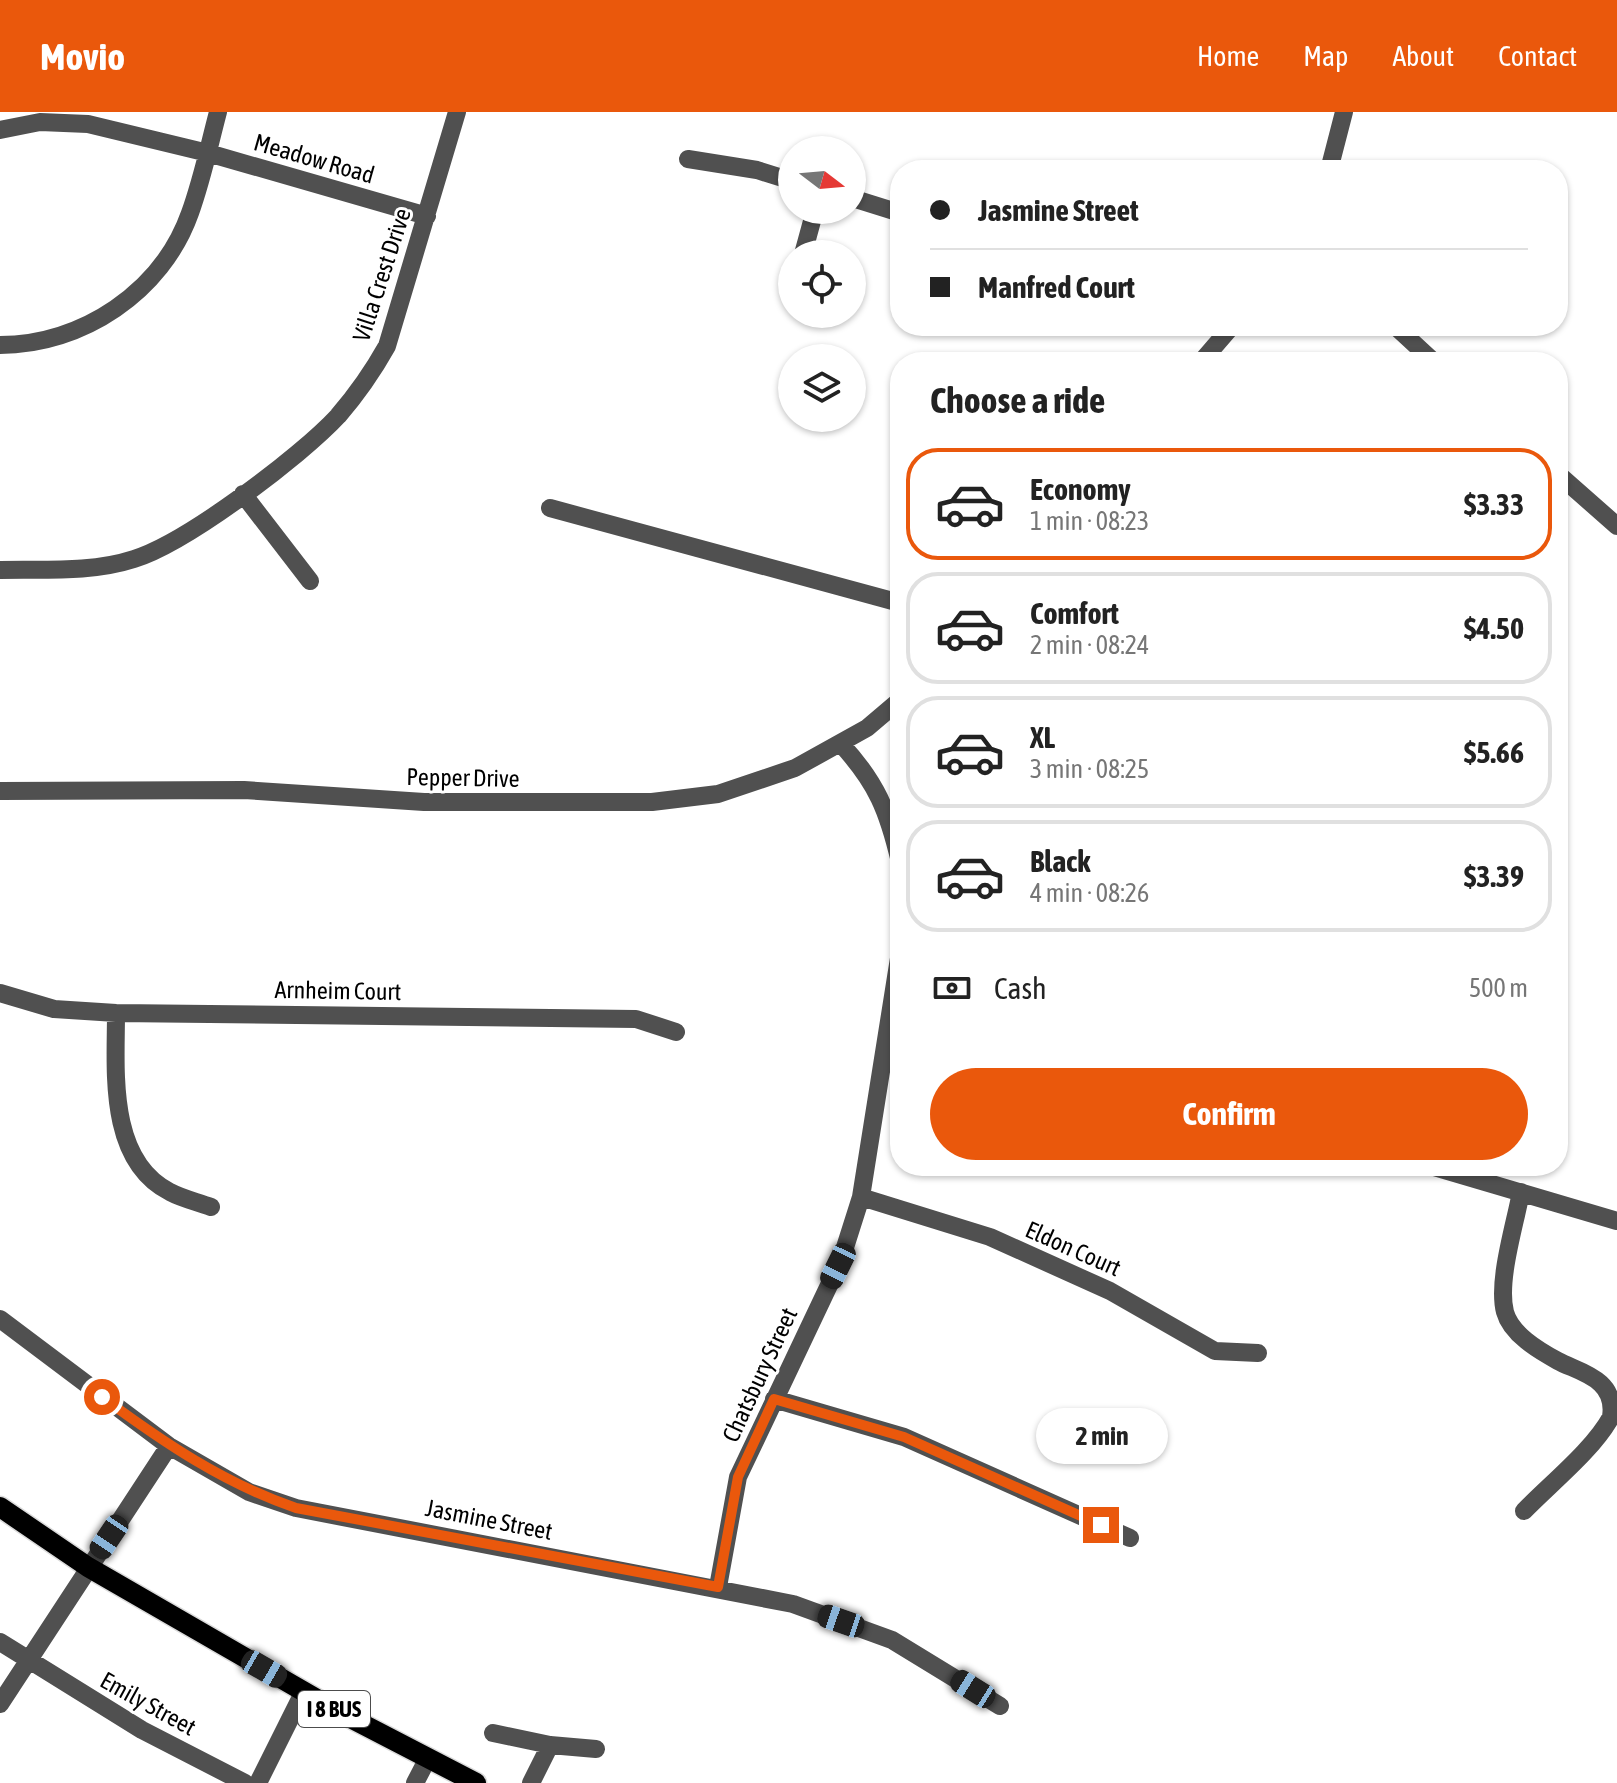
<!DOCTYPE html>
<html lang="en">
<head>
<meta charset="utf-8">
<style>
  :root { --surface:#fff; --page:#f2f2f2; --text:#222; --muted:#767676; --line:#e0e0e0; --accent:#ea580c }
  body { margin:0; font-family:"Asap Condensed",sans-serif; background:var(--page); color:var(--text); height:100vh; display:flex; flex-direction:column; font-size:30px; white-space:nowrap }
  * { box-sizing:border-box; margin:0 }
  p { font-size:26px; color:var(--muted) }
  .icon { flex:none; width:44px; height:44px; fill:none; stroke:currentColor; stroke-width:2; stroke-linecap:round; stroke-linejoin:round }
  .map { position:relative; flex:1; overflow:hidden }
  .side { position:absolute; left:890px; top:240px; width:678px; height:824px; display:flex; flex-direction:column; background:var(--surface); border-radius:32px; box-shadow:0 2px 6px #0004 }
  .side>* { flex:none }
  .guide { position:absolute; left:890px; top:48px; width:678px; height:176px; border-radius:32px; box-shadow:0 2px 6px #0004; display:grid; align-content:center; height:176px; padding:0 40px; background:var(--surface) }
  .needle { width:52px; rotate:106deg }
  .buttons { position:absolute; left:778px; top:24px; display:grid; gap:16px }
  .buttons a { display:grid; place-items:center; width:88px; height:88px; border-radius:50%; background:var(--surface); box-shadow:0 2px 6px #0004; font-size:40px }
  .end { position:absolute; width:36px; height:36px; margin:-18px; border:10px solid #ea580c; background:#fff; box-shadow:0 0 0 4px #fff }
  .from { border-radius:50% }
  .bubble { position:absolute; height:56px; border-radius:28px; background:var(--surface); box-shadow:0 2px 6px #0004; font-size:26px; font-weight:700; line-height:56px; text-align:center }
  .car { position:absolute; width:24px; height:48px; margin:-24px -12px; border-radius:10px; box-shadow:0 0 6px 2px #0007; background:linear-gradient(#222 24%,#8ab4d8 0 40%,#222 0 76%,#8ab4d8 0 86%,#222 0) }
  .guide b { display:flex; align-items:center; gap:28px; height:76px; font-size:30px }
  .guide b+b { border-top:2px solid var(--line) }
  .guide i { width:20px; height:20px; background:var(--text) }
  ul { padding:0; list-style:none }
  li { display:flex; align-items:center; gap:24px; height:112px; margin:0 16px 12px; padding:0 24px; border:4px solid var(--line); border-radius:32px }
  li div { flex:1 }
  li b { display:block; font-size:30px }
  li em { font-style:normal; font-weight:700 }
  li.current { border-color:var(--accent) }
  li>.icon { width:72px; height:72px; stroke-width:1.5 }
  h2 { padding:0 40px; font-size:36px; line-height:96px }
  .pay { display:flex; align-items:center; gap:20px; height:88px; padding:0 40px; font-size:30px }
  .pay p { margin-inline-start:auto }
  .button { display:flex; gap:16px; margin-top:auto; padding:16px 40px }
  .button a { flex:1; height:92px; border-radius:48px; background:var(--accent); color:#fff; font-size:32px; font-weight:700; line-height:92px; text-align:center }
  header { display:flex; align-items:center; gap:48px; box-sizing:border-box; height:112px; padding:0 40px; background:var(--accent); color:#fff }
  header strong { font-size:38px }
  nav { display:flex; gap:44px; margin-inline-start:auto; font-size:28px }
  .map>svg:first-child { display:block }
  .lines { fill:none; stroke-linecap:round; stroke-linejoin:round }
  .major-casing { stroke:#dbdbdb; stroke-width:23 }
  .minor { stroke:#505050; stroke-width:18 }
  .major { stroke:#000; stroke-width:20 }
  .route { stroke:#ea580c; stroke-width:10 }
  .labels { text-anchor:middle; stroke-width:6; stroke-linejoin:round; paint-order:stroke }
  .shield { fill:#fff; stroke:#4c4c4c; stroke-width:2 }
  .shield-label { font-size:22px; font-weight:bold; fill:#000 }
  .street-label { font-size:24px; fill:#000; stroke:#fff }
</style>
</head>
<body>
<header>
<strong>Movio</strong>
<nav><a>Home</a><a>Map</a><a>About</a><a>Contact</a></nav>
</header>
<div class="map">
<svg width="1617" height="1671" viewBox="0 0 1617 1671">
  <rect width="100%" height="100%" fill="#fff"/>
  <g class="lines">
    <g class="major-casing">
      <path id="major" d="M0,1395L88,1455L341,1601L476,1671"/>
    </g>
    <path class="minor" d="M0,18L40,10L88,12L208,41L427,104
      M688,47L757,58L792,69
      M1329,58L1344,0
      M852,86L900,101
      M803,142L815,98
      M1395,214L1434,250
      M0,233C82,233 162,180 190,101C202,68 209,34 218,0
      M1201,250L1232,214
      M1558,362L1617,414
      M243,382L310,469
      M550,396L900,491
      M0,458C44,457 91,461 134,447C186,431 300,345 338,304C357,282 373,259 387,234L457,0
      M841,632C877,671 888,699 900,750
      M0,679L244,678L424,690H652L718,682L795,656L867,616L900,588
      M0,881L54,897L116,901L636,907L676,920
      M116,901C116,958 107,1048 170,1080C183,1087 198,1090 211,1095
      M1431,1054L1617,1109
      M1521,1080C1515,1113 1497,1169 1505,1200C1511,1222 1538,1238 1558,1249C1578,1260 1617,1266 1611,1305C1593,1338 1550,1372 1524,1399
      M861,1085L990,1125L1110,1179L1215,1239L1258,1241
      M0,1207L169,1334L249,1380L296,1396L793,1492L892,1528L1000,1594
      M774,1287L904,1325L1130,1426
      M718,1475L738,1365L841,1148L861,1085L900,840
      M0,1530L142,1618L245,1671
      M0,1592L169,1334
      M493,1621L550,1633L596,1637
      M258,1671L304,1579
      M415,1671L428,1646
      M531,1671L550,1633"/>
    <use href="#major" class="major"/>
  </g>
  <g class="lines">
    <path class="route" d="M102,1285C163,1330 223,1371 296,1396L718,1475L738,1365L774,1287L904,1325L1101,1413"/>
  </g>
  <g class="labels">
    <rect class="shield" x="298" y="1579" width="72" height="36" rx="6"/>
    <g class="shield-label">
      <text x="334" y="1605">I 8 BUS</text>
    </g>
    <g class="street-label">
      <text transform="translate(314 47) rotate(16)" y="8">Meadow Road</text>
      <text transform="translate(382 163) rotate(-72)" y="8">Villa Crest Drive</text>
      <text transform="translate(463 666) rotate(1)" y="8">Pepper Drive</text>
      <text transform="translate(338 879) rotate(1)" y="8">Arnheim Court</text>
      <text transform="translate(1073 1137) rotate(24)" y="8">Eldon Court</text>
      <text transform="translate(760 1263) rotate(-65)" y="8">Chatsbury Street</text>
      <text transform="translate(489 1408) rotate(11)" y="8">Jasmine Street</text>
      <text transform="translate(148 1592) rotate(29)" y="8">Emily Street</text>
    </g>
  </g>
</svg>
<div class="buttons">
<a><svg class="needle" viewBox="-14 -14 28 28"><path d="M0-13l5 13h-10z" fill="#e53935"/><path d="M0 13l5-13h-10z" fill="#767676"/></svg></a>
<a><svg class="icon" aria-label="locate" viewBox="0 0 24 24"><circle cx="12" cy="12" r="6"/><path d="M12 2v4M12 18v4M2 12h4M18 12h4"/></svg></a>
<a><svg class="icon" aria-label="layers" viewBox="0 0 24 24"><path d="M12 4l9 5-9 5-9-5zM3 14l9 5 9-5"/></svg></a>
</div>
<i class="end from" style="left:102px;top:1285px"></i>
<i class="end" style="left:1101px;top:1413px"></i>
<div class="bubble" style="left:1036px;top:1296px;width:132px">2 min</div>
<i class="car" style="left:838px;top:1154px;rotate:206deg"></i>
<i class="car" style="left:109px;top:1425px;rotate:214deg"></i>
<i class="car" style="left:841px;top:1509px;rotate:289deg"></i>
<i class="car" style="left:264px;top:1557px;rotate:120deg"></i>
<i class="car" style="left:973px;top:1577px;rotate:302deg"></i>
<div class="guide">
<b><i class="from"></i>Jasmine Street</b>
<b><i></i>Manfred Court</b>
</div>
<section class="side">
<h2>Choose a ride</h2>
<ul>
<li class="current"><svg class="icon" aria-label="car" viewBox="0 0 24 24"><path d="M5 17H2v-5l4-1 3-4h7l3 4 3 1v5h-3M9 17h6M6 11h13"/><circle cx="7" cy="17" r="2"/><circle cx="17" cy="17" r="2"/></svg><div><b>Economy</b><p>1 min · 08:23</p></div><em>$3.33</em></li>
<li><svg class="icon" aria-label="car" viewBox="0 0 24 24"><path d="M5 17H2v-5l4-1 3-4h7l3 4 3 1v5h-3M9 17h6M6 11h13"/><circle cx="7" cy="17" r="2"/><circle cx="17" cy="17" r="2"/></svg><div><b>Comfort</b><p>2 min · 08:24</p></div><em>$4.50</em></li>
<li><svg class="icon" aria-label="car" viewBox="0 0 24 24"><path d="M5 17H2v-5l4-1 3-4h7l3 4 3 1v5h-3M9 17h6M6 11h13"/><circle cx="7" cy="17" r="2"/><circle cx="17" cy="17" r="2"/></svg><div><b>XL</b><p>3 min · 08:25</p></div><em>$5.66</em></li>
<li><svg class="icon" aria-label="car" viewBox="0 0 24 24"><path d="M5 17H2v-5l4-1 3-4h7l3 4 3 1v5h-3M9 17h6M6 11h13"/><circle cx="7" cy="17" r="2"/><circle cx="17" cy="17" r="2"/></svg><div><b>Black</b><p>4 min · 08:26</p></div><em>$3.39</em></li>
</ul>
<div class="pay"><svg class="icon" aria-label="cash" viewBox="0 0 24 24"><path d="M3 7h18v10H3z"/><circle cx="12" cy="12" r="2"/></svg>Cash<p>500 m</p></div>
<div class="button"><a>Confirm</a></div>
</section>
</div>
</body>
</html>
